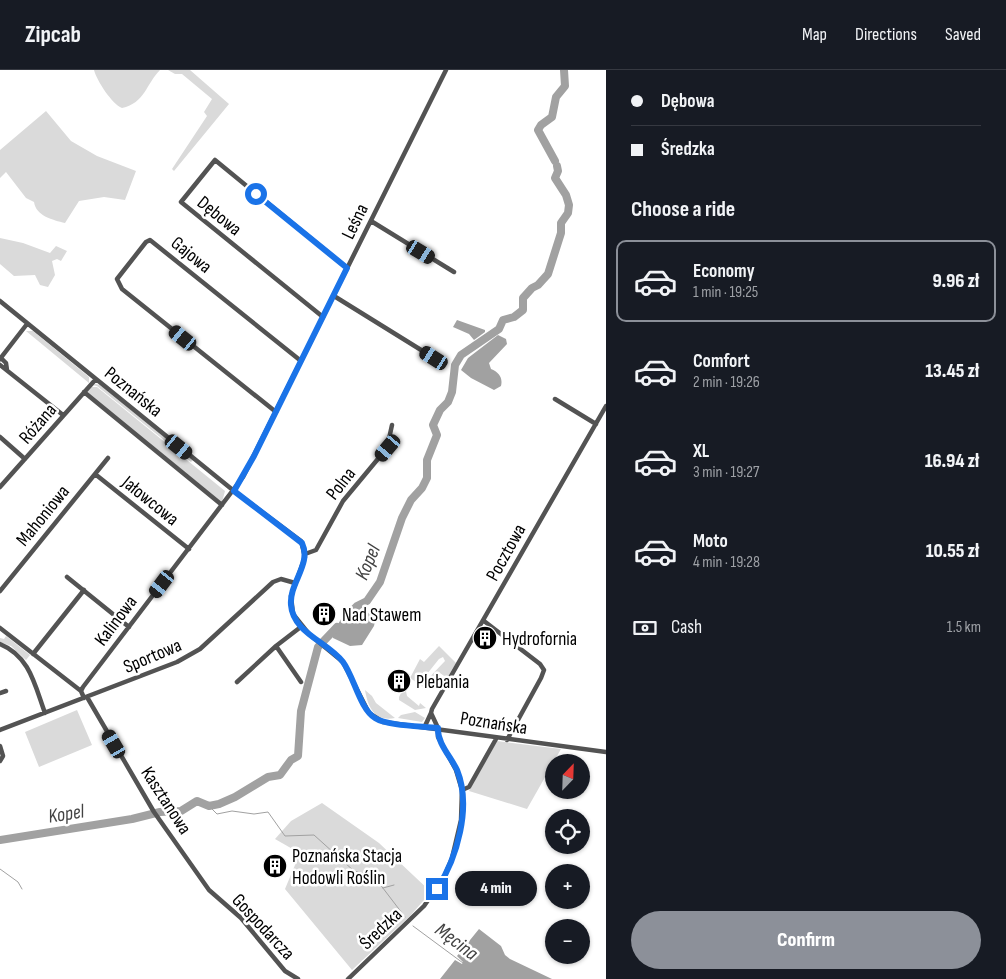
<!DOCTYPE html>
<html lang="en">
<head>
<meta charset="utf-8">
<style>
  :root { --surface:#171b24; --page:#242831; --text:#f1f3f6; --muted:#9ea1a6; --line:#363941; --accent:#8c9099 }
  body { margin:0; font-family:"Sofia Sans Condensed",sans-serif; background:var(--page); color:var(--text); height:100vh; display:flex; flex-direction:column; font-size:19px; white-space:nowrap }
  * { box-sizing:border-box; margin:0 }
  p { font-size:16px; color:var(--muted) }
  .icon { flex:none; width:28px; height:28px; fill:none; stroke:currentColor; stroke-width:2; stroke-linecap:round; stroke-linejoin:round }
  .map { position:relative; flex:1; overflow:hidden }
  .side { display:flex; flex-direction:column; background:var(--surface); width:400px }
  .side>* { flex:none }
  .hud { display:grid; align-content:center; height:110px; padding:0 25px; background:var(--surface) }
  .needle { width:32px; rotate:23deg }
  .buttons { position:absolute; left:545px; top:684px; display:grid; gap:10px }
  .buttons a { display:grid; place-items:center; width:45px; height:45px; border-radius:50%; background:var(--surface); box-shadow:0 1px 4px #0004; font-size:25px }
  .end { position:absolute; width:22px; height:22px; margin:-11px; border:6px solid #1a73e8; background:#fff; box-shadow:0 0 0 2px #fff }
  .from { border-radius:50% }
  .bubble { position:absolute; height:35px; border-radius:18px; background:var(--surface); box-shadow:0 1px 4px #0004; font-size:16px; font-weight:800; line-height:35px; text-align:center }
  .car { position:absolute; width:15px; height:30px; margin:-15px -8px; border-radius:6px; box-shadow:0 0 4px 1px #0007; background:linear-gradient(#222 24%,#8ab4d8 0 40%,#222 0 76%,#8ab4d8 0 86%,#222 0) }
  .hud b { display:flex; align-items:center; gap:18px; height:48px; font-size:19px }
  .hud b+b { border-top:1px solid var(--line) }
  .hud i { width:12px; height:12px; background:var(--text) }
  ul { padding:0; list-style:none }
  li { display:flex; align-items:center; gap:15px; height:82px; margin:0 10px 8px; padding:0 15px; border:2px solid transparent; border-radius:10px }
  li div { flex:1 }
  li b { display:block; font-size:19px }
  li em { font-style:normal; font-weight:800 }
  li.active { border-color:var(--accent) }
  li>.icon { width:45px; height:45px; stroke-width:1.5 }
  h2 { padding:0 25px; font-size:22px; line-height:60px }
  .pay { display:flex; align-items:center; gap:12px; height:55px; padding:0 25px; font-size:19px }
  .pay p { margin-inline-start:auto }
  .cta { display:flex; gap:10px; margin-top:auto; padding:10px 25px }
  .cta a { flex:1; height:58px; border-radius:30px; background:var(--accent); color:#fff; font-size:20px; font-weight:800; line-height:58px; text-align:center }
  header { display:flex; align-items:center; gap:30px; box-sizing:border-box; height:70px; padding:0 25px; background:var(--surface); border-bottom:1px solid var(--line) }
  header strong { font-size:24px }
  nav { display:flex; gap:28px; margin-inline-start:auto; font-size:18px }
  main { display:flex; flex:1; min-height:0 }
  .map>svg:first-child { display:block }
  .green { fill:#dadada }
  .water { fill:#a1a1a1 }
  .lines { fill:none; stroke-linecap:round; stroke-linejoin:round }
  .stream { stroke:#a1a1a1; stroke-width:1 }
  .river { stroke:#a1a1a1; stroke-width:8 }
  .minor { stroke:#535353; stroke-width:4.5 }
  .route { stroke:#1a73e8; stroke-width:6 }
  .labels { text-anchor:middle; stroke-width:5; stroke-linejoin:round; paint-order:stroke }
  .street-label { font-size:19px; fill:#000; stroke:#fff }
  .poi-label { font-size:19px; fill:#000; stroke:#fff; text-anchor:start }
  .water-label { font-size:20px; font-style:italic; fill:#424242; stroke:#fff }
</style>
</head>
<body>
<header>
<strong>Zipcab</strong>
<nav><a>Map</a><a>Directions</a><a>Saved</a></nav>
</header>
<main>
<div class="map">
<svg width="606" height="909" viewBox="0 0 606 909">
  <rect width="100%" height="100%" fill="#fff"/>
  <path class="green" d="M94,0H160C146,14 145,33 122,38C112,34 97,11 94,0Z
    M168,0H190L229,34L174,101L172,99L207,46L204,42L212,29L182,4H175Z
    M46,41L71,71L97,86L136,101L125,130L104,127L79,131L65,153C53,150 36,146 34,132L26,128L6,102L0,108V80Z
    M0,168L23,173L50,183L56,176L67,181L61,191L57,189L52,191L55,205L48,217L40,215L35,205L14,206L0,194Z
    M26,261H33L89,307V313Z
    M96,314L100,315L193,390L191,392L97,316L92,315Z
    M92,317H97L225,421L222,432L87,323Z
    M6,566L30,585L26,590L11,576L0,572V568L4,569Z
    M439,576L456,593L447,608L440,603L433,610L430,619L421,616L445,591L443,587L439,589L419,614L410,608L420,589L424,592Z
    M365,620L372,626L376,633L395,648C375,652 368,638 365,620Z
    M402,621H406L407,626L419,636L420,633L426,638L415,640L399,630V627Z
    M77,640L92,675L39,697L25,662Z
    M415,642L425,648L422,652L398,648L401,645Z
    M497,671L561,679L527,739L469,721Z
    M322,733L379,773L431,822L410,846L352,900L285,819L295,795L296,781L275,769L291,751Z"/>
  <path class="water" d="M457,250L485,260V262L474,270L469,264L453,257Z
    M498,265L506,269L507,274L489,293L491,299C499,302 503,308 501,316L494,320L471,308L461,300L468,288Z
    M354,535L376,547L374,556L362,575L350,576L333,568L332,564L346,541Z
    M479,859L501,876L505,885L510,889L552,909H440L455,890L462,894L463,892L457,886Z"/>
  <g class="lines">
    <path class="stream" d="M209,736L217,744L232,741L254,744L268,742L285,766L314,765L354,801L368,804L376,809L405,847
      M0,799L18,812L22,819
      M383,818L394,815
      M413,856L463,893"/>
    <path class="river" d="M555,91L538,60L541,55L552,47L556,27L565,16L564,0
      M352,541L357,536L367,531L380,512L402,448L411,430L422,418L427,408V390L437,365L433,355L440,340L448,332L452,322L455,295L461,285L499,259L503,250L514,247L523,240V228L532,218L538,215L548,204L561,163V153L568,143L569,135L566,125L555,108L558,101L557,96
      M0,770L132,749L160,742L181,741L197,731L209,736L219,734L235,727L268,707L280,705L291,690L298,686L301,641L318,577L337,557"/>
    <path class="minor" d="M371,151L454,202
      M334,226L434,288
      M0,231L234,421L301,471L305,487L291,526L293,544L309,564L343,592L369,643L383,652L606,682
      M323,247L181,132L215,90L347,198
      M1,288L6,293L7,300
      M0,289L27,254
      M0,295L63,345
      M84,322L222,435
      M555,329L596,354
      M276,342L122,219L117,209L146,172L150,170L301,291
      M0,367L25,389
      M95,404L189,479
      M0,417L96,309
      M305,484L316,480L343,431L387,378L392,355
      M67,507L129,557
      M0,521L108,388
      M484,551L540,594L544,600L541,608L507,670
      M0,558L81,621
      M0,574C30,586 35,616 45,643
      M276,576L301,612
      M33,584L84,520
      M237,612L276,576L302,556
      M0,623L6,621
      M87,627L154,742L209,820L241,848L285,901L298,909
      M84,628L81,621L83,617L243,407L446,0
      M425,656L431,643
      M0,660L177,592L200,579L273,512L281,509L295,513
      M0,676L3,686L0,691
      M462,720L469,717L496,669
      M348,909L424,836L444,807L452,788L461,750L462,720L456,700L438,667V658L431,643L432,639L606,336"/>
  </g>
  <g class="lines">
    <path class="route" d="M256,124L347,198L254,386L234,421L302,473C312,494 289,513 291,535C293,563 328,572 343,592C354,607 360,639 375,648C387,656 422,656 438,658C437,673 451,687 457,700C472,737 457,788 437,819"/>
  </g>
  <defs>
    <g id="building-disc" transform="scale(1.25)"><circle r="9.5" fill="#000" stroke="#fff"/><path d="M-4-6H4V6H1V3H-1V6H-4ZM-2.5-4.3h1.7v1.8h-1.7ZM.8-4.3h1.7v1.8H.8ZM-2.5-1h1.7V.8h-1.7ZM.8-1h1.7V.8H.8Z" fill="#fff"/></g>
  </defs>
  <g fill-rule="evenodd">
    <use href="#building-disc" x="324" y="544"/>
    <use href="#building-disc" x="485" y="568"/>
    <use href="#building-disc" x="399" y="611"/>
    <use href="#building-disc" x="275" y="796"/>
  </g>
  <g class="labels">
    <g class="street-label">
      <text transform="translate(220 145) rotate(39)" y="7">Dębowa</text>
      <text transform="translate(354 151) rotate(-64)" y="7">Leśna</text>
      <text transform="translate(192 184) rotate(39)" y="7">Gajowa</text>
      <text transform="translate(134 321) rotate(39)" y="7">Poznańska</text>
      <text transform="translate(37 353) rotate(-49)" y="7">Różana</text>
      <text transform="translate(340 413) rotate(-52)" y="7">Polna</text>
      <text transform="translate(151 430) rotate(39)" y="7">Jałowcowa</text>
      <text transform="translate(42 445) rotate(-51)" y="7">Mahoniowa</text>
      <text transform="translate(505 482) rotate(-61)" y="7">Pocztowa</text>
      <text transform="translate(115 550) rotate(-53)" y="7">Kalinowa</text>
      <text transform="translate(152 585) rotate(-23)" y="7">Sportowa</text>
      <text transform="translate(494 652) rotate(9)" y="7">Poznańska</text>
      <text transform="translate(167 730) rotate(57)" y="7">Kasztanowa</text>
      <text transform="translate(264 856) rotate(47)" y="7">Gospodarcza</text>
      <text transform="translate(380 858) rotate(-44)" y="7">Średzka</text>
    </g>
    <g class="poi-label">
      <text x="342" y="551">Nad Stawem</text>
      <text x="502" y="575">Hydrofornia</text>
      <text x="416" y="618">Plebania</text>
      <text x="292" y="792">Poznańska Stacja<tspan x="292" dy="22">Hodowli Roślin</tspan></text>
    </g>
    <g class="water-label">
      <text transform="translate(367 492) rotate(-67)" y="7">Kopel</text>
      <text transform="translate(66 743) rotate(-9)" y="7">Kopel</text>
      <text transform="translate(457 871) rotate(37)" y="7">Męcina</text>
    </g>
  </g>
</svg>
<div class="buttons">
<a><svg class="needle" viewBox="-14 -14 28 28"><path d="M0-13l5 13h-10z" fill="#e53935"/><path d="M0 13l5-13h-10z" fill="#9ea1a6"/></svg></a>
<a><svg class="icon" aria-label="locate" viewBox="0 0 24 24"><circle cx="12" cy="12" r="6"/><path d="M12 2v4M12 18v4M2 12h4M18 12h4"/></svg></a>
<a>+</a>
<a>−</a>
</div>
<i class="end from" style="left:256px;top:124px"></i>
<i class="end" style="left:437px;top:819px"></i>
<div class="bubble" style="left:455px;top:801px;width:82px">4 min</div>
<i class="car" style="left:421px;top:182px;rotate:121deg"></i>
<i class="car" style="left:183px;top:268px;rotate:309deg"></i>
<i class="car" style="left:434px;top:288px;rotate:302deg"></i>
<i class="car" style="left:179px;top:377px;rotate:129deg"></i>
<i class="car" style="left:388px;top:378px;rotate:220deg"></i>
<i class="car" style="left:162px;top:514px;rotate:217deg"></i>
<i class="car" style="left:114px;top:674px;rotate:330deg"></i>
</div>
<section class="side">
<div class="hud">
<b><i class="from"></i>Dębowa</b>
<b><i></i>Średzka</b>
</div>
<h2>Choose a ride</h2>
<ul>
<li class="active"><svg class="icon" aria-label="car" viewBox="0 0 24 24"><path d="M5 17H2v-5l4-1 3-4h7l3 4 3 1v5h-3M9 17h6M6 11h13"/><circle cx="7" cy="17" r="2"/><circle cx="17" cy="17" r="2"/></svg><div><b>Economy</b><p>1 min · 19:25</p></div><em>9.96 zł</em></li>
<li><svg class="icon" aria-label="car" viewBox="0 0 24 24"><path d="M5 17H2v-5l4-1 3-4h7l3 4 3 1v5h-3M9 17h6M6 11h13"/><circle cx="7" cy="17" r="2"/><circle cx="17" cy="17" r="2"/></svg><div><b>Comfort</b><p>2 min · 19:26</p></div><em>13.45 zł</em></li>
<li><svg class="icon" aria-label="car" viewBox="0 0 24 24"><path d="M5 17H2v-5l4-1 3-4h7l3 4 3 1v5h-3M9 17h6M6 11h13"/><circle cx="7" cy="17" r="2"/><circle cx="17" cy="17" r="2"/></svg><div><b>XL</b><p>3 min · 19:27</p></div><em>16.94 zł</em></li>
<li><svg class="icon" aria-label="car" viewBox="0 0 24 24"><path d="M5 17H2v-5l4-1 3-4h7l3 4 3 1v5h-3M9 17h6M6 11h13"/><circle cx="7" cy="17" r="2"/><circle cx="17" cy="17" r="2"/></svg><div><b>Moto</b><p>4 min · 19:28</p></div><em>10.55 zł</em></li>
</ul>
<div class="pay"><svg class="icon" aria-label="cash" viewBox="0 0 24 24"><path d="M3 7h18v10H3z"/><circle cx="12" cy="12" r="2"/></svg>Cash<p>1.5 km</p></div>
<div class="cta"><a>Confirm</a></div>
</section>
</main>
</body>
</html>
